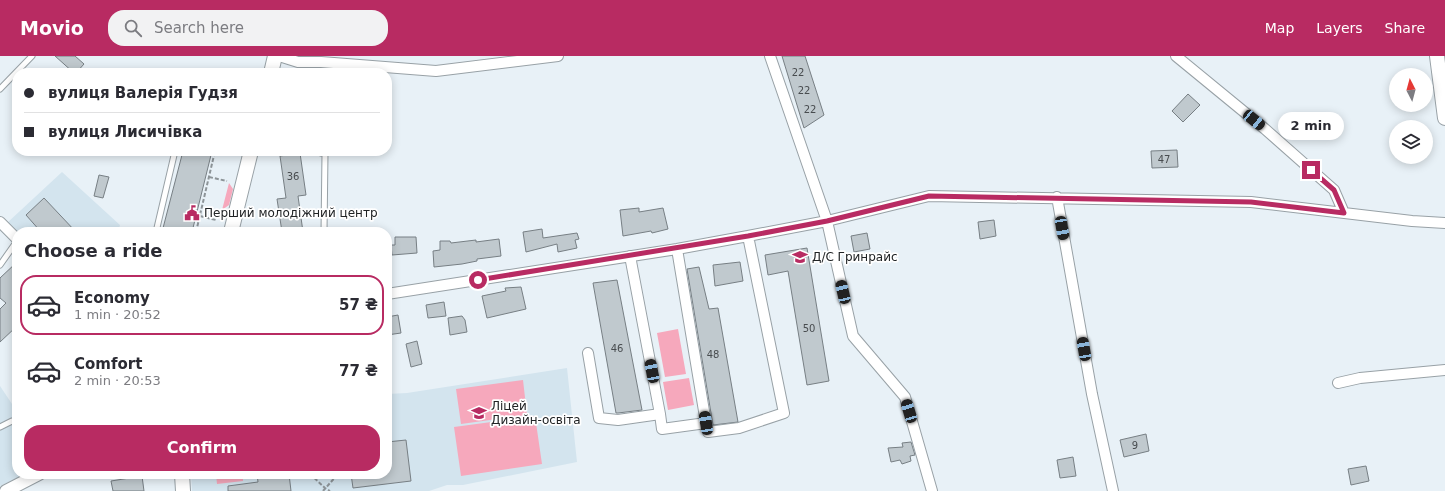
<!DOCTYPE html>
<html lang="en">
<head>
<meta charset="utf-8">
<style>
  :root { --surface:#fff; --page:#f2f2f3; --text:#2b2b33; --muted:#7c7c81; --line:#e1e1e2; --accent:#b82b62 }
  body { margin:0; font-family:"DejaVu Sans",sans-serif; background:var(--page); color:var(--text); height:100vh; display:flex; flex-direction:column; font-size:15px; white-space:nowrap }
  * { box-sizing:border-box; margin:0 }
  p { font-size:13px; color:var(--muted) }
  .icon { flex:none; width:22px; height:22px; fill:none; stroke:currentColor; stroke-width:2; stroke-linecap:round; stroke-linejoin:round }
  .map { position:relative; flex:1; overflow:hidden }
  .drawer { position:absolute; left:12px; top:171px; width:380px; height:252px; display:flex; flex-direction:column; background:var(--surface); border-radius:16px; box-shadow:0 2px 10px #0003 }
  .drawer>* { flex:none }
  .banner { position:absolute; left:12px; top:12px; width:380px; height:88px; border-radius:16px; box-shadow:0 2px 10px #0003; display:grid; align-content:center; height:88px; padding:0 12px; background:var(--surface) }
  .needle { width:26px; rotate:354deg }
  .fabs { position:absolute; left:1389px; top:12px; display:grid; gap:8px }
  .fabs a { display:grid; place-items:center; width:44px; height:44px; border-radius:50%; background:var(--surface); box-shadow:0 2px 10px #0003; font-size:20px }
  .end { position:absolute; width:18px; height:18px; margin:-9px; border:5px solid #b82b62; background:#fff; box-shadow:0 0 0 2px #fff }
  .from { border-radius:50% }
  .bubble { position:absolute; height:28px; border-radius:14px; background:var(--surface); box-shadow:0 2px 10px #0003; font-size:13px; font-weight:800; line-height:28px; text-align:center }
  .car { position:absolute; width:12px; height:24px; margin:-12px -6px; border-radius:5px; box-shadow:0 0 3px 1px #0007; background:linear-gradient(#222 24%,#8ab4d8 0 40%,#222 0 76%,#8ab4d8 0 86%,#222 0) }
  .banner b { display:flex; align-items:center; gap:14px; height:38px; font-size:15px }
  .banner b+b { border-top:1px solid var(--line) }
  .banner i { width:10px; height:10px; background:var(--text) }
  ul { padding:0; list-style:none }
  li { display:flex; align-items:center; gap:12px; height:60px; margin:0 8px 6px; padding:0 4px; border:2px solid transparent; border-radius:16px }
  li div { flex:1 }
  li b { display:block; font-size:15px }
  li em { font-style:normal; font-weight:800 }
  li.current { border-color:var(--accent) }
  li>.icon { width:36px; height:36px; stroke-width:1.5 }
  h2 { padding:0 12px; font-size:18px; line-height:48px }
  .cta { display:flex; gap:8px; margin-top:auto; padding:8px 12px }
  .cta a { flex:1; height:46px; border-radius:16px; background:var(--accent); color:#fff; font-size:16px; font-weight:800; line-height:46px; text-align:center }
  header { display:flex; align-items:center; gap:24px; box-sizing:border-box; height:56px; padding:0 20px; background:var(--accent); color:#fff }
  header strong { font-size:19px }
  nav { display:flex; gap:22px; margin-inline-start:auto; font-size:14px }
  .search { width:280px; height:36px; background:var(--page); display:flex; align-items:center; gap:10px; box-sizing:border-box; padding:0 14px; border-radius:16px; color:var(--muted); font-size:15px }
  .map>svg:first-child { display:block }
  .built { fill:#d3e4ee }
  .green { fill:#f6a8bc }
  .building { fill:#c0c9ce; stroke:#777f84 }
  .lines { fill:none; stroke-linecap:round; stroke-linejoin:round }
  .service-casing { stroke:#98a1a6; stroke-width:7 }
  .minor-casing { stroke:#98a1a6; stroke-width:12 }
  .tertiary-casing { stroke:#98a1a6; stroke-width:14 }
  .secondary-casing { stroke:#98a1a6; stroke-width:16 }
  .path { stroke:#8d9498; stroke-width:2; stroke-dasharray:4 2; stroke-linecap:butt }
  .service { stroke:#fff; stroke-width:5 }
  .minor { stroke:#fff; stroke-width:10 }
  .tertiary { stroke:#fff; stroke-width:12 }
  .secondary { stroke:#fff; stroke-width:14 }
  .route { stroke:#b82b62; stroke-width:5 }
  .labels { text-anchor:middle; stroke-width:3.5; stroke-linejoin:round; paint-order:stroke }
  .number-label { font-size:10px; fill:#484c4f }
  .poi-label { font-size:12px; fill:#202325; stroke:#fff; text-anchor:start }
</style>
</head>
<body>
<header>
<strong>Movio</strong>
<div class="search"><svg class="icon" aria-label="search" viewBox="0 0 24 24"><circle cx="10" cy="10" r="6"/><path d="M15 15l6 6"/></svg>Search here</div>
<nav><a>Map</a><a>Layers</a><a>Share</a></nav>
</header>
<div class="map">
<svg width="1445" height="435" viewBox="0 0 1445 435">
  <rect width="100%" height="100%" fill="#e8f1f7"/>
  <path class="built" d="M62,116L120,169L118,176H17L7,167Z
    M567,312L577,406L463,429H447L429,435H192L191,418H387V338L407,337Z
    M0,330L12,348L17,346V418H25L0,430Z"/>
  <path class="green" d="M229,127L233,133L229,149L222,154Z
    M678,273L686,318L665,321L657,277Z
    M689,322L694,349L668,354L663,326Z
    M523,324L527,359L461,368L456,333Z
    M535,360L542,408L461,420L454,371Z
    M216,418H243V425L217,428Z"/>
  <path class="building" d="M55,0H75L84,8L76,17H74Z
    M782,0H805L824,59L804,72Z
    M1188,38L1200,49L1183,66L1172,55Z
    M1177,94L1178,111L1152,112L1151,95Z
    M183,95H212L192,176H162Z
    M300,97L306,139L298,140L303,176H282L277,143L286,142L280,100Z
    M99,119L109,121L103,142L94,140Z
    M44,142L76,176H41L26,159Z
    M639,152V156L663,152L668,173L652,177L651,175L623,180L620,154Z
    M994,164L996,180L980,183L978,166Z
    M542,173L543,182L577,177L579,183L575,184L577,192L558,196L557,188L526,196L523,176Z
    M867,177L870,193L854,196L851,180Z
    M395,181H416L417,197L392,199L391,189H395Z
    M499,183L501,200L477,203V205L462,208L434,211L433,195L440,194V185H450L451,187L476,184V186Z
    M807,192L829,325L807,329L788,215L768,219L765,199Z
    M17,206V270L0,286V253L6,247L0,242V222Z
    M740,206L743,225L715,230L713,209Z
    M699,211L709,253L718,252L738,366L713,369L687,213Z
    M617,224L642,354L618,357H616L593,227Z
    M521,231L526,253L487,262L482,240L506,235L505,232Z
    M444,246L446,260L428,262L426,249Z
    M398,259L401,277L387,279V261Z
    M462,260L465,264L467,276L450,279L448,262Z
    M417,285L422,308L411,311L406,288Z
    M1146,378L1149,395L1124,401L1120,384Z
    M406,384L411,425L353,432L351,418H387V386Z
    M911,386L915,399L910,400L911,405L902,408L900,404L891,406L888,392L903,391L902,387Z
    M1073,401L1076,420L1060,422L1057,404Z
    M1366,410L1369,425L1351,429L1348,413Z
    M257,418H289L291,435H228V430L258,426Z
    M142,420L144,435H113L111,425Z"/>
  <g class="lines">
    <g class="service-casing">
      <path id="service" d="M0,33L32,0
        M314,95L325,98L324,176
        M156,176L175,95
        M0,209L17,185
        M0,371L12,365"/>
    </g>
    <g class="minor-casing">
      <path id="minor" d="M279,0L298,6H321L436,15L558,0
        M770,0L827,165L853,280L905,341L932,435
        M1176,0L1265,73L1334,134L1344,157
        M1057,141L1092,338L1113,435
        M0,166L17,183
        M387,238L677,193L748,180L827,165L929,140L1251,146L1412,165L1445,167
        M588,297L599,362L618,364L660,358L630,200
        M1338,327L1360,322L1445,314
        M660,358L662,373L706,367L677,193
        M706,367L708,376L739,372L784,357L748,180"/>
    </g>
    <g class="tertiary-casing">
      <path id="tertiary" d="M6,435L39,418"/>
    </g>
    <g class="secondary-casing">
      <path id="secondary" d="M1437,0L1445,62
        M271,17L275,0
        M231,176L251,95
        M182,418L183,435"/>
    </g>
    <path class="path" d="M209,121L227,125
      M200,160L216,164
      M196,176L215,95
      M310,418L325,432L330,435
      M323,435L338,418"/>
    <use href="#service" class="service"/>
    <use href="#minor" class="minor"/>
    <use href="#tertiary" class="tertiary"/>
    <use href="#secondary" class="secondary"/>
  </g>
  <g class="lines">
    <path class="route" d="M478,224L748,180L827,165L929,140L1251,146L1344,157L1334,134L1311,114"/>
  </g>
  <defs>
    <g id="civic-bare" transform="scale(1.2)"><path d="M-.6-6.5H3V-4.5H.6V-3L4-1V1h2V6H-6V1h2V-1L-.6-3ZM-1.2 2.5V6h2.4V2.5Z" fill="#b82b62" stroke="#fff" stroke-width="2.5" paint-order="stroke"/></g>
    <g id="school-bare" transform="scale(1.2)"><path d="M0-5L7-2L0 1L-7-2ZM-4 1L0 2.5L4 1V4Q0 6-4 4Z" fill="#b82b62" stroke="#fff" stroke-width="2.5" paint-order="stroke"/></g>
  </defs>
  <g fill-rule="evenodd">
    <use href="#civic-bare" x="192" y="157"/>
    <use href="#school-bare" x="800" y="201"/>
    <use href="#school-bare" x="479" y="357"/>
  </g>
  <g class="labels">
    <g class="number-label">
      <text x="798" y="20">22</text>
      <text x="804" y="38">22</text>
      <text x="810" y="57">22</text>
      <text x="1164" y="107">47</text>
      <text x="293" y="124">36</text>
      <text x="809" y="276">50</text>
      <text x="617" y="296">46</text>
      <text x="713" y="302">48</text>
      <text x="1135" y="393">9</text>
    </g>
    <g class="poi-label">
      <text x="204" y="161">Перший молодіжний центр</text>
      <text x="812" y="205">Д/С Гринрайс</text>
      <text x="491" y="354">Ліцей<tspan x="491" dy="14">Дизайн-освіта</tspan></text>
    </g>
  </g>
</svg>
<div class="fabs">
<a><svg class="needle" viewBox="-14 -14 28 28"><path d="M0-13l5 13h-10z" fill="#e53935"/><path d="M0 13l5-13h-10z" fill="#7c7c81"/></svg></a>
<a><svg class="icon" aria-label="layers" viewBox="0 0 24 24"><path d="M12 4l9 5-9 5-9-5zM3 14l9 5 9-5"/></svg></a>
</div>
<i class="end from" style="left:478px;top:224px"></i>
<i class="end" style="left:1311px;top:114px"></i>
<div class="bubble" style="left:1278px;top:56px;width:66px">2 min</div>
<i class="car" style="left:1254px;top:64px;rotate:129deg"></i>
<i class="car" style="left:1062px;top:172px;rotate:170deg"></i>
<i class="car" style="left:843px;top:236px;rotate:347deg"></i>
<i class="car" style="left:1084px;top:293px;rotate:350deg"></i>
<i class="car" style="left:652px;top:315px;rotate:349deg"></i>
<i class="car" style="left:909px;top:355px;rotate:343deg"></i>
<i class="car" style="left:706px;top:367px;rotate:351deg"></i>
<div class="banner">
<b><i class="from"></i>вулиця Валерія Гудзя</b>
<b><i></i>вулиця Лисичівка</b>
</div>
<section class="drawer">
<h2>Choose a ride</h2>
<ul>
<li class="current"><svg class="icon" aria-label="car" viewBox="0 0 24 24"><path d="M5 17H2v-5l4-1 3-4h7l3 4 3 1v5h-3M9 17h6M6 11h13"/><circle cx="7" cy="17" r="2"/><circle cx="17" cy="17" r="2"/></svg><div><b>Economy</b><p>1 min · 20:52</p></div><em>57 ₴</em></li>
<li><svg class="icon" aria-label="car" viewBox="0 0 24 24"><path d="M5 17H2v-5l4-1 3-4h7l3 4 3 1v5h-3M9 17h6M6 11h13"/><circle cx="7" cy="17" r="2"/><circle cx="17" cy="17" r="2"/></svg><div><b>Comfort</b><p>2 min · 20:53</p></div><em>77 ₴</em></li>
</ul>
<div class="cta"><a>Confirm</a></div>
</section>
</div>
</body>
</html>
